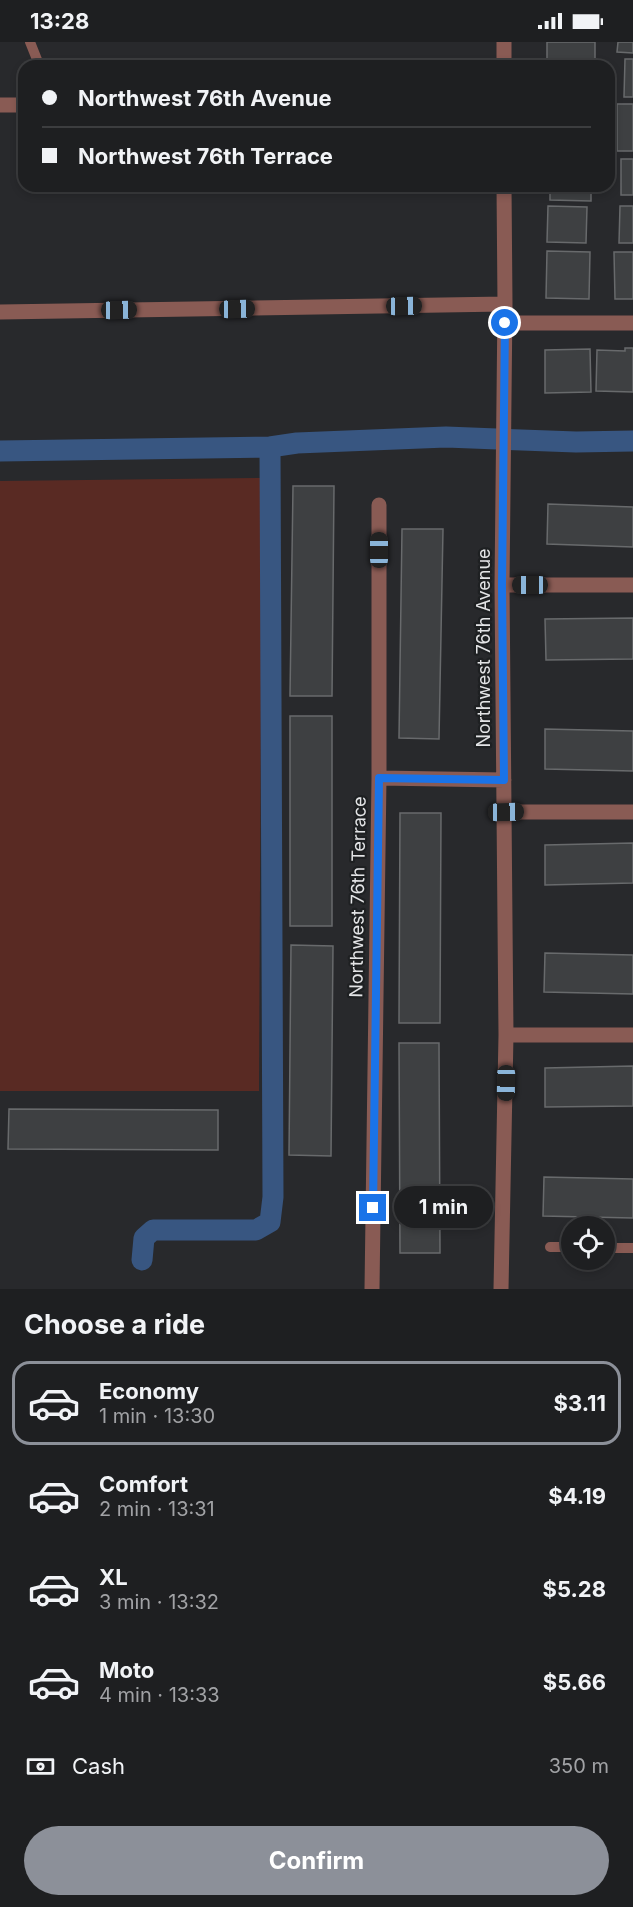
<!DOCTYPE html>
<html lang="en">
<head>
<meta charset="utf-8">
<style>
  :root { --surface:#1e1f21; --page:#2b2c2e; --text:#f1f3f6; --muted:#a1a2a5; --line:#3c3d3f; --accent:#8c9099 }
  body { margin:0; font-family:Inter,sans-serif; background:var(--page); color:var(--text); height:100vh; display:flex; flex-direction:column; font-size:22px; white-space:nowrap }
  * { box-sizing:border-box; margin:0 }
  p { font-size:20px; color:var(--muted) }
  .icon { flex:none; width:33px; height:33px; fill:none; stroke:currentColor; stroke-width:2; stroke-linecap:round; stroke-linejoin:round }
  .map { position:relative; height:1247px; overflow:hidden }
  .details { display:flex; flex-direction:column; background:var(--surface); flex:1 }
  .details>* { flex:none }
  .guide { position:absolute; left:18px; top:18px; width:597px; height:132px; border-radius:18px; box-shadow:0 3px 9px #0003,0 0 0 2px var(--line); display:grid; align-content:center; height:132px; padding:0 24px; background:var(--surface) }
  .tools { position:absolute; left:561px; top:1174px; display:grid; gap:12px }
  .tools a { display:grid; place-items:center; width:54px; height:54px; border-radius:50%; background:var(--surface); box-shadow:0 3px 9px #0003,0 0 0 2px var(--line); font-size:30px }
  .end { position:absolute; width:27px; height:27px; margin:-14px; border:8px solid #1a73e8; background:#fff; box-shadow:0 0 0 3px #fff }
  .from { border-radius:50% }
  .bubble { position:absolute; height:42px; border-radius:21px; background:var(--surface); box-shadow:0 3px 9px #0003,0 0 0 2px var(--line); font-size:20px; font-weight:700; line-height:42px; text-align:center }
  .car { position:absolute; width:18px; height:36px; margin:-18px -9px; border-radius:8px; box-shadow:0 0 4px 2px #0007; background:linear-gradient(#222 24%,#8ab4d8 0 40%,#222 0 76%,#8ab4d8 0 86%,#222 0) }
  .guide b { display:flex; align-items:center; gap:21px; height:57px; font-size:22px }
  .guide b+b { border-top:2px solid var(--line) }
  .guide i { width:15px; height:15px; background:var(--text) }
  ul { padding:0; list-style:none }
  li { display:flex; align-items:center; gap:18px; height:84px; margin:0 12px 9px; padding:0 12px; border:3px solid transparent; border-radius:18px }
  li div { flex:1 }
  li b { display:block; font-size:22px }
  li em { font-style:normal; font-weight:700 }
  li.active { border-color:var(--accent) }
  li>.icon { width:54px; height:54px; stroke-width:1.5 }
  h2 { padding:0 24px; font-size:27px; line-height:72px }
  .pay { display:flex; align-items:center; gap:15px; height:66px; padding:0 24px; font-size:22px }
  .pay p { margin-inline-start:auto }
  .action { display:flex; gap:12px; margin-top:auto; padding:12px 24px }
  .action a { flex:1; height:69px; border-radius:36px; background:var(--accent); color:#fff; font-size:24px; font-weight:700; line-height:69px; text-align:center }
  .status { display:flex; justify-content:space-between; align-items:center; height:42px; padding:0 30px; background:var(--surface); direction:ltr }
  .status svg { height:16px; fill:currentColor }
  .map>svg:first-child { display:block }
  .green { fill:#592a23 }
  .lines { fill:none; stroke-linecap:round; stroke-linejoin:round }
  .canal { stroke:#385681; stroke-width:21 }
  .building { fill:#3e4042; stroke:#686a6c; stroke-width:1.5 }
  .service { stroke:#895b54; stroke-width:10 }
  .minor { stroke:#895b54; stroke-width:15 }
  .route { stroke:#1a73e8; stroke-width:8 }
  .labels { text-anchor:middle; stroke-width:4.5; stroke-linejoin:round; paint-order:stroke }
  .street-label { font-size:18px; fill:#e3e4e6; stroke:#1e2022 }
</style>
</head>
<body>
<div class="status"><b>13:28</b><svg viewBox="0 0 49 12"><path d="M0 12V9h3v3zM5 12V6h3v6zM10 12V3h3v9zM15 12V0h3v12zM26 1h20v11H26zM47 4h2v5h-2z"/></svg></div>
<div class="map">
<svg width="633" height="1247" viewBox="0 0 633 1247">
  <rect width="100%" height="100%" fill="#28292c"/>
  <path class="green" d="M262,436L259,1049H0V439Z"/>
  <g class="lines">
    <path class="canal" d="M0,409L270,405L297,401L446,395L576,400L633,399
      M142,1218L144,1196L153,1188H256L270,1180L273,1155L270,405"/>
  </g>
  <path class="building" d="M547,0H595V17L547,18Z
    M618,0H633V11L617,10Z
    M625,17H633V55H624Z
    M617,62H633V109H617Z
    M621,117H633V153H621Z
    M550,144H591V159L550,158Z
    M548,164L587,165L586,201L547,200Z
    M620,164H633V201H619Z
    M547,209L590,210L589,257L546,256Z
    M614,210H633V257H615Z
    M625,306H633V350L596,349L597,308L625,309Z
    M590,307L591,350L545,351V308Z
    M293,444H334L332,654H290Z
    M548,462L633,465V505L547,502Z
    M402,487H443L439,697L399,696Z
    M633,576V617L546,618L545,577Z
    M290,674H332V884H290Z
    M545,687L633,689V729L545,727Z
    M400,771H441L440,981H399Z
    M633,801V841L545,843V803Z
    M291,903L333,904L331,1114L289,1113Z
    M545,911L633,913V952L544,950Z
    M399,1001H439L440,1211H400Z
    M633,1024V1064L545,1065V1026Z
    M9,1067L218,1068V1108L8,1107Z
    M544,1135L633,1137V1176L543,1174Z"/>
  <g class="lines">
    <path class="service" d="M30,0L38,20L45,24
      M550,1205H572
      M604,1206H633"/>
    <path class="minor" d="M504,24V0
      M0,63H24
      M0,270L505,262
      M505,281H633
      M502,543H633
      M379,736L504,738
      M506,770H633
      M506,993H633
      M372,1247L379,736V463
      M501,1247L506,993L502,543L505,262L504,144"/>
  </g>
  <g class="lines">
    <path class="route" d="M373,1166L379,736L504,738L502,543L505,281"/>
  </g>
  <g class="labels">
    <g class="street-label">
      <text transform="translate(484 606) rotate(-90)" y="6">Northwest 76th Avenue</text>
      <text transform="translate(358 855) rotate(-89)" y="6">Northwest 76th Terrace</text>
    </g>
  </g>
</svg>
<div class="tools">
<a><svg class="icon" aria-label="locate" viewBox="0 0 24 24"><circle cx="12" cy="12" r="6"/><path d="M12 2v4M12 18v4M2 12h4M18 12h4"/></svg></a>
</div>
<i class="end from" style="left:505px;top:281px"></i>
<i class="end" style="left:373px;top:1166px"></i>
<div class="bubble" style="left:394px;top:1144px;width:99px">1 min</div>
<i class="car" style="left:404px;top:264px;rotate:89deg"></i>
<i class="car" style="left:237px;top:267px;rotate:89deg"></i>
<i class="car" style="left:119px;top:268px;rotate:89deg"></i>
<i class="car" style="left:379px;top:508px;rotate:0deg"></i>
<i class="car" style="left:530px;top:543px;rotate:270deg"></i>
<i class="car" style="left:506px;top:770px;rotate:89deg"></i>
<i class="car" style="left:506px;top:1041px;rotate:181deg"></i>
<div class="guide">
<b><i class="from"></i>Northwest 76th Avenue</b>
<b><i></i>Northwest 76th Terrace</b>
</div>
</div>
<section class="details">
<h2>Choose a ride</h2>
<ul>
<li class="active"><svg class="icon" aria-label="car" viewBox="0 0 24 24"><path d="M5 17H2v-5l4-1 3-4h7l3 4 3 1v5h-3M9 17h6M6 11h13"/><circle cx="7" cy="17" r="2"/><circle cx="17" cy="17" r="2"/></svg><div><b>Economy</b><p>1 min · 13:30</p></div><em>$3.11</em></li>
<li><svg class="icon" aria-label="car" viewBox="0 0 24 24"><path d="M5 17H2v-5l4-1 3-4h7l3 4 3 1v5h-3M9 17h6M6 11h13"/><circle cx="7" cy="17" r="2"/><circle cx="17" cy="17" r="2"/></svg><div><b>Comfort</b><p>2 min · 13:31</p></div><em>$4.19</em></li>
<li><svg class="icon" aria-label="car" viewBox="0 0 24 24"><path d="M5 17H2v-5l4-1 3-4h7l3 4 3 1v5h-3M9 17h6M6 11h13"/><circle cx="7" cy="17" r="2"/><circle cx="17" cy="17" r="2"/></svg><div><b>XL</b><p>3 min · 13:32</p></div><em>$5.28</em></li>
<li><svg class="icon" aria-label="car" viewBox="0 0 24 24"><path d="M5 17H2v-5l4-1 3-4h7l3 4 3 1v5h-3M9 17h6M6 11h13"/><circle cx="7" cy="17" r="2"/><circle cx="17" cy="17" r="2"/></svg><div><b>Moto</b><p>4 min · 13:33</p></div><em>$5.66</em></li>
</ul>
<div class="pay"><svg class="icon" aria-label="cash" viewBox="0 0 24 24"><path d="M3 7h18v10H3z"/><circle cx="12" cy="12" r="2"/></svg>Cash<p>350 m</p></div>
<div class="action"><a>Confirm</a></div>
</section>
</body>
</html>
